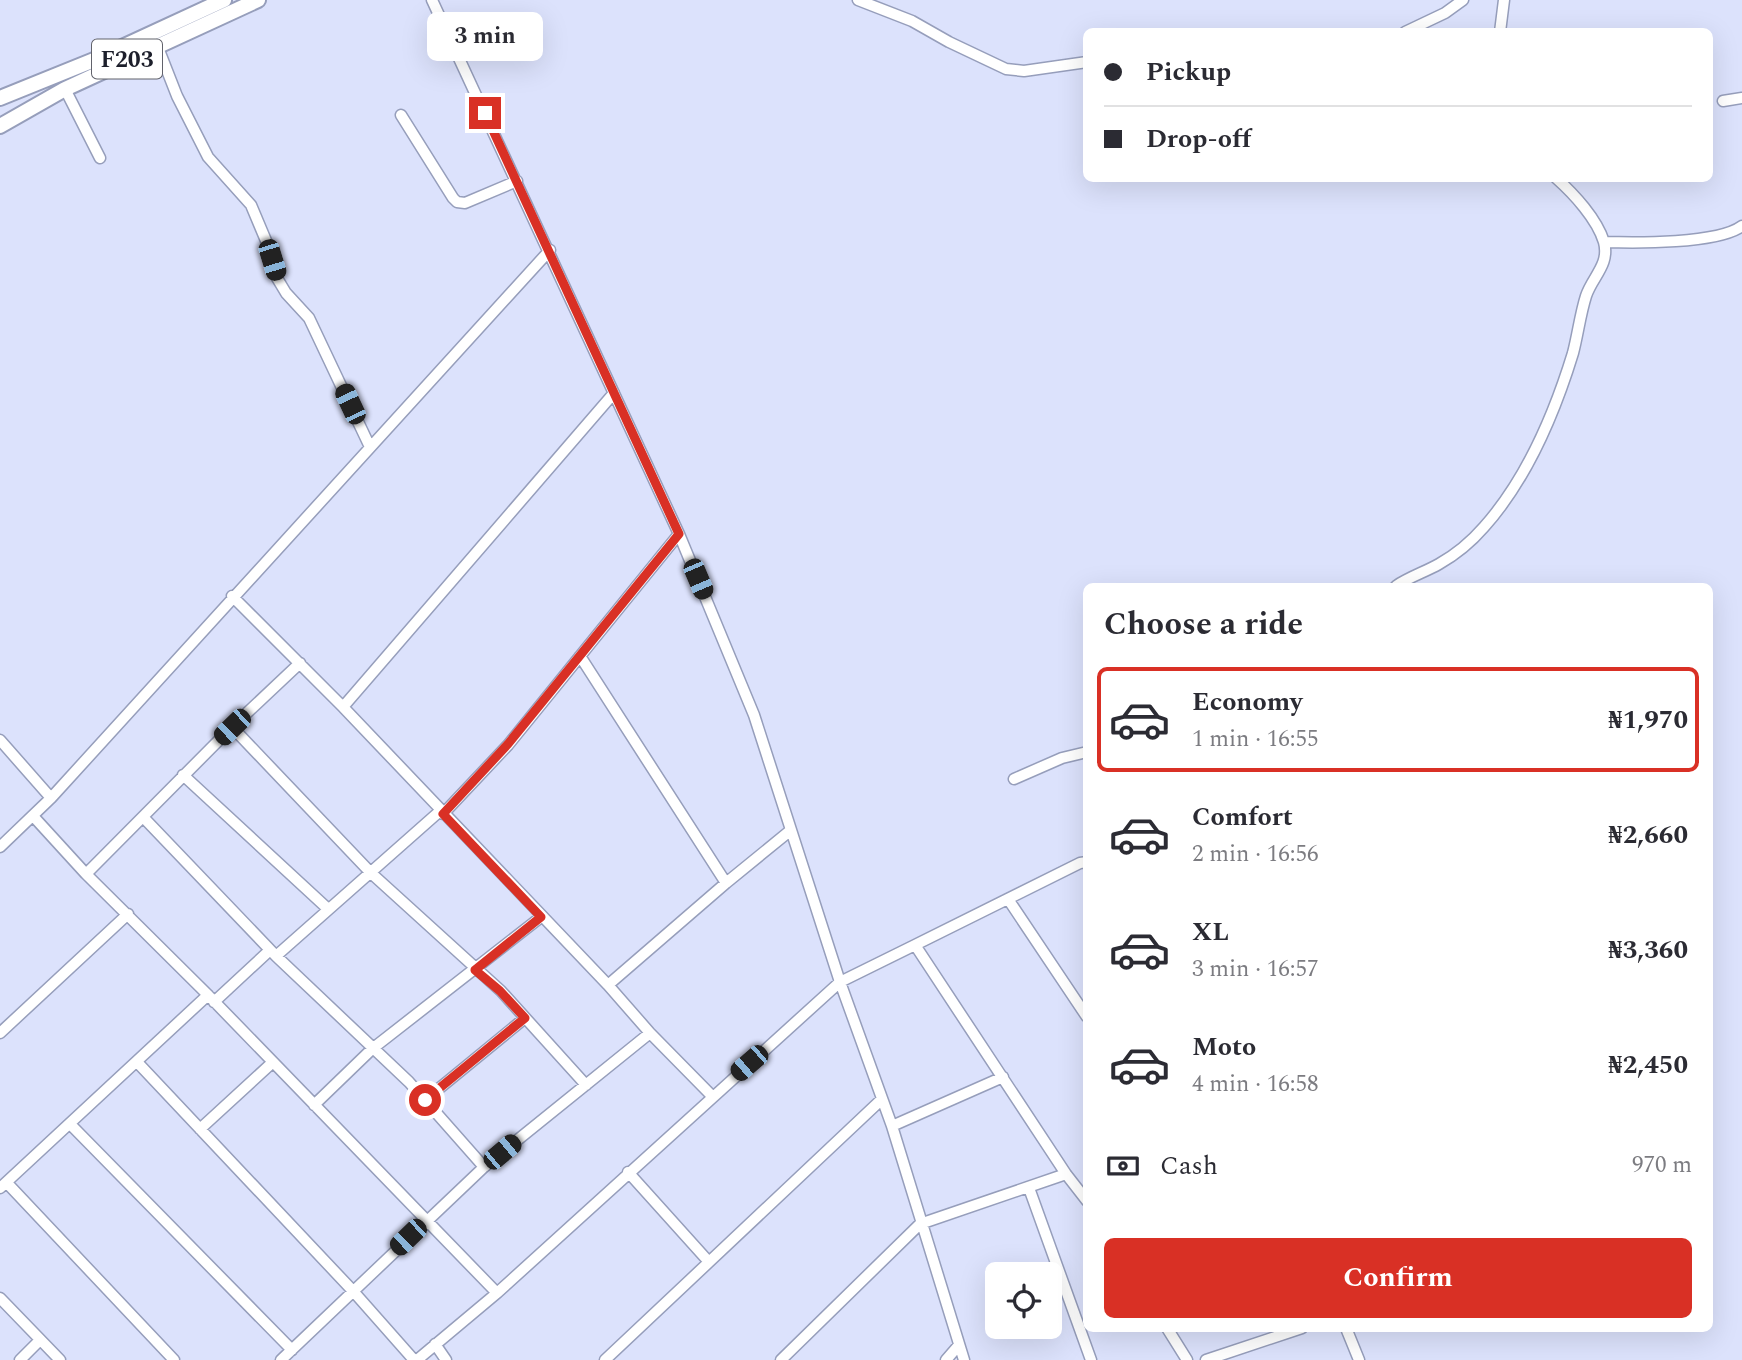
<!DOCTYPE html>
<html lang="en">
<head>
<meta charset="utf-8">
<style>
  :root { --surface:#fff; --page:#f7f7f7; --text:#2b2b33; --muted:#7c7c81; --line:#e1e1e2; --accent:#d93025 }
  body { margin:0; font-family:Spectral,serif; background:var(--page); color:var(--text); height:100vh; display:flex; flex-direction:column; font-size:26px; white-space:nowrap }
  * { box-sizing:border-box; margin:0 }
  p { font-size:23px; color:var(--muted) }
  .icon { flex:none; width:38px; height:38px; fill:none; stroke:currentColor; stroke-width:2; stroke-linecap:round; stroke-linejoin:round }
  .map { position:relative; flex:1; overflow:hidden }
  .side { position:absolute; left:1083px; top:583px; width:630px; height:749px; display:flex; flex-direction:column; background:var(--surface); border-radius:10px; box-shadow:0 7px 28px #0002 }
  .side>* { flex:none }
  .guide { position:absolute; left:1083px; top:28px; width:630px; height:154px; border-radius:10px; box-shadow:0 7px 28px #0002; display:grid; align-content:center; height:154px; padding:0 21px; background:var(--surface) }
  .buttons { position:absolute; left:985px; top:1262px; display:grid; gap:14px }
  .buttons a { display:grid; place-items:center; width:77px; height:77px; border-radius:10px; background:var(--surface); box-shadow:0 7px 28px #0002; font-size:35px }
  .end { position:absolute; width:32px; height:32px; margin:-16px; border:9px solid #d93025; background:#fff; box-shadow:0 0 0 4px #fff }
  .from { border-radius:50% }
  .bubble { position:absolute; height:49px; border-radius:10px; background:var(--surface); box-shadow:0 7px 28px #0002; font-size:23px; font-weight:700; line-height:49px; text-align:center }
  .car { position:absolute; width:21px; height:42px; margin:-21px -10px; border-radius:9px; box-shadow:0 0 5px 2px #0007; background:linear-gradient(#222 24%,#8ab4d8 0 40%,#222 0 76%,#8ab4d8 0 86%,#222 0) }
  .guide b { display:flex; align-items:center; gap:24px; height:66px; font-size:26px }
  .guide b+b { border-top:2px solid var(--line) }
  .guide i { width:18px; height:18px; background:var(--text) }
  ul { padding:0; list-style:none }
  li { display:flex; align-items:center; gap:21px; height:105px; margin:0 14px 10px; padding:0 7px; border:4px solid transparent; border-radius:10px }
  li div { flex:1 }
  li b { display:block; font-size:26px }
  li em { font-style:normal; font-weight:700 }
  li.current { border-color:var(--accent) }
  li>.icon { width:63px; height:63px; stroke-width:1.5 }
  h2 { padding:0 21px; font-size:32px; line-height:84px }
  .pay { display:flex; align-items:center; gap:18px; height:77px; padding:0 21px; font-size:26px }
  .pay p { margin-inline-start:auto }
  .action { display:flex; gap:14px; margin-top:auto; padding:14px 21px }
  .action a { flex:1; height:80px; border-radius:10px; background:var(--accent); color:#fff; font-size:28px; font-weight:700; line-height:80px; text-align:center }
  .map>svg:first-child { display:block }
  .lines { fill:none; stroke-linecap:round; stroke-linejoin:round }
  .minor-casing { stroke:#969ebb; stroke-width:13 }
  .primary-casing { stroke:#969ebb; stroke-width:18 }
  .minor { stroke:#fff; stroke-width:10 }
  .primary { stroke:#fff; stroke-width:14 }
  .route { stroke:#d93025; stroke-width:9 }
  .labels { text-anchor:middle; stroke-width:7; stroke-linejoin:round; paint-order:stroke }
  .shield { fill:#fff; stroke:#61626b; stroke-width:2 }
  .shield-label { font-size:23px; font-weight:bold; fill:#1d1f2b }
</style>
</head>
<body>
<div class="map">
<svg width="1742" height="1360" viewBox="0 0 1742 1360">
  <rect width="100%" height="100%" fill="#dce2fc"/>
  <g class="lines">
    <g class="minor-casing">
      <path id="minor" d="M432,0L679,534L754,715L840,982L892,1126L964,1360
        M858,0L912,21L949,42L1006,69L1024,71L1087,62
        M1405,32L1445,13L1463,0
        M1500,32L1504,0
        M157,45L177,96L208,157L251,205L267,243L277,278L286,293L309,318L370,447
        M65,89L100,158
        M1723,101L1742,98
        M401,115L453,198L457,202L465,203L517,181
        M1604,242C1635,243 1718,244 1742,226
        M1396,586C1409,577 1425,572 1439,564C1455,555 1471,542 1484,527C1527,479 1554,415 1573,353C1578,334 1580,315 1586,296C1592,277 1610,265 1604,242C1597,219 1574,194 1556,178
        M232,596L343,707L608,985L650,1033L712,1096
        M580,656L726,883
        M343,707L614,393
        M232,727L371,873L501,991L586,1085
        M0,740L51,798
        M183,775L327,908
        M1014,779L1062,758L1087,752
        M443,814L508,745L679,534
        M33,816L86,874L208,995L497,1293
        M143,817L276,956L409,1082L484,1167
        M0,847L51,798L550,250
        M86,874L232,727L300,663
        M1008,899L1087,1017
        M915,945L1080,863L1087,862
        M276,956L440,811
        M608,985L726,883L791,830
        M214,1002L270,950
        M0,1033L128,914
        M137,1062L353,1291L414,1360
        M425,1100L525,1018
        M314,1105L372,1049L541,917
        M70,1124L292,1350
        M892,1126L1003,1077
        M200,1129L273,1062
        M628,1172L709,1262
        M7,1183L174,1360
        M0,1188L208,995
        M1029,1188L1091,1360
        M0,1298L60,1360
        M1167,1328L1187,1360
        M1346,1328L1359,1360
        M435,1344L446,1360
        M20,1360L40,1340
        M281,1360L484,1167L650,1033
        M417,1360L497,1293L840,982L915,945L1066,1174L1087,1201
        M605,1360L881,1100
        M781,1360L920,1224L1066,1174
        M946,1360L959,1345
        M1206,1360L1302,1328"/>
    </g>
    <g class="primary-casing">
      <path id="primary" d="M0,98L94,60L224,0
        M0,126L65,89L258,0"/>
    </g>
    <use href="#minor" class="minor"/>
    <use href="#primary" class="primary"/>
  </g>
  <g class="lines">
    <path class="route" d="M425,1100L525,1018L500,991L475,970L541,917L443,814L508,744L679,534L485,113"/>
  </g>
  <g class="labels">
    <rect class="shield" x="92" y="39.5" width="70" height="39" rx="5"/>
    <g class="shield-label">
      <text x="127" y="67">F203</text>
    </g>
  </g>
</svg>
<div class="buttons">
<a><svg class="icon" aria-label="locate" viewBox="0 0 24 24"><circle cx="12" cy="12" r="6"/><path d="M12 2v4M12 18v4M2 12h4M18 12h4"/></svg></a>
</div>
<i class="end from" style="left:425px;top:1100px"></i>
<i class="end" style="left:485px;top:113px"></i>
<div class="bubble" style="left:427px;top:12px;width:116px">3 min</div>
<i class="car" style="left:272px;top:260px;rotate:163deg"></i>
<i class="car" style="left:350px;top:404px;rotate:335deg"></i>
<i class="car" style="left:698px;top:579px;rotate:157deg"></i>
<i class="car" style="left:232px;top:727px;rotate:226deg"></i>
<i class="car" style="left:749px;top:1063px;rotate:229deg"></i>
<i class="car" style="left:502px;top:1152px;rotate:50deg"></i>
<i class="car" style="left:408px;top:1237px;rotate:226deg"></i>
<div class="guide">
<b><i class="from"></i>Pickup</b>
<b><i></i>Drop-off</b>
</div>
<section class="side">
<h2>Choose a ride</h2>
<ul>
<li class="current"><svg class="icon" aria-label="car" viewBox="0 0 24 24"><path d="M5 17H2v-5l4-1 3-4h7l3 4 3 1v5h-3M9 17h6M6 11h13"/><circle cx="7" cy="17" r="2"/><circle cx="17" cy="17" r="2"/></svg><div><b>Economy</b><p>1 min · 16:55</p></div><em>₦1,970</em></li>
<li><svg class="icon" aria-label="car" viewBox="0 0 24 24"><path d="M5 17H2v-5l4-1 3-4h7l3 4 3 1v5h-3M9 17h6M6 11h13"/><circle cx="7" cy="17" r="2"/><circle cx="17" cy="17" r="2"/></svg><div><b>Comfort</b><p>2 min · 16:56</p></div><em>₦2,660</em></li>
<li><svg class="icon" aria-label="car" viewBox="0 0 24 24"><path d="M5 17H2v-5l4-1 3-4h7l3 4 3 1v5h-3M9 17h6M6 11h13"/><circle cx="7" cy="17" r="2"/><circle cx="17" cy="17" r="2"/></svg><div><b>XL</b><p>3 min · 16:57</p></div><em>₦3,360</em></li>
<li><svg class="icon" aria-label="car" viewBox="0 0 24 24"><path d="M5 17H2v-5l4-1 3-4h7l3 4 3 1v5h-3M9 17h6M6 11h13"/><circle cx="7" cy="17" r="2"/><circle cx="17" cy="17" r="2"/></svg><div><b>Moto</b><p>4 min · 16:58</p></div><em>₦2,450</em></li>
</ul>
<div class="pay"><svg class="icon" aria-label="cash" viewBox="0 0 24 24"><path d="M3 7h18v10H3z"/><circle cx="12" cy="12" r="2"/></svg>Cash<p>970 m</p></div>
<div class="action"><a>Confirm</a></div>
</section>
</div>
</body>
</html>
